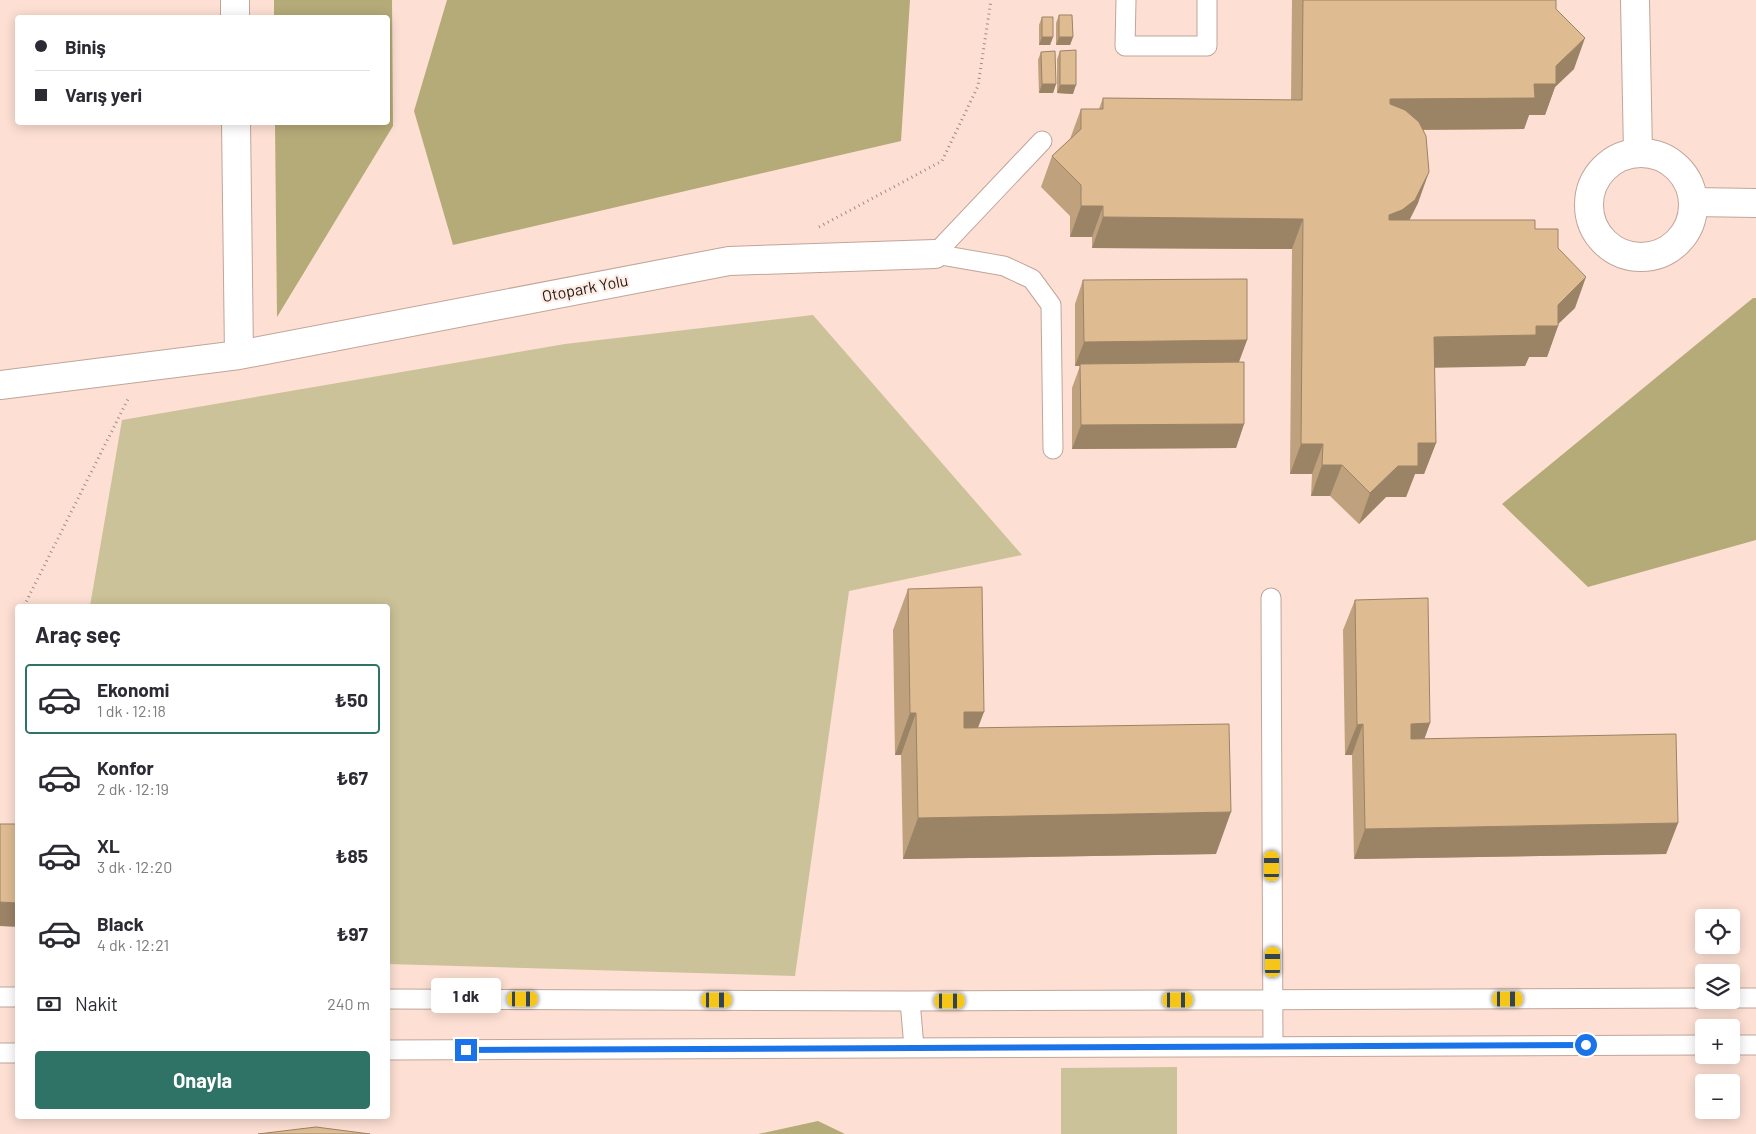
<!DOCTYPE html>
<html lang="tr">
<head>
<meta charset="utf-8">
<style>
  :root { --surface:#fff; --page:#f2f2f3; --text:#2b2b33; --muted:#7c7c81; --line:#e1e1e2; --accent:#2e7365 }
  body { margin:0; font-family:Barlow,sans-serif; background:var(--page); color:var(--text); height:100vh; display:flex; flex-direction:column; font-size:19px; white-space:nowrap }
  * { box-sizing:border-box; margin:0 }
  p { font-size:16px; color:var(--muted) }
  .icon { flex:none; width:28px; height:28px; fill:none; stroke:currentColor; stroke-width:2; stroke-linecap:round; stroke-linejoin:round }
  .map { position:relative; flex:1; overflow:hidden }
  .side { position:absolute; left:15px; top:604px; width:375px; height:515px; display:flex; flex-direction:column; background:var(--surface); border-radius:5px; box-shadow:0 2px 12px #0003 }
  .side>* { flex:none }
  .banner { position:absolute; left:15px; top:15px; width:375px; height:110px; border-radius:5px; box-shadow:0 2px 12px #0003; display:grid; align-content:center; height:110px; padding:0 20px; background:var(--surface) }
  .controls { position:absolute; left:1695px; top:909px; display:grid; gap:10px }
  .controls a { display:grid; place-items:center; width:45px; height:45px; border-radius:5px; background:var(--surface); box-shadow:0 2px 12px #0003; font-size:25px }
  .end { position:absolute; width:22px; height:22px; margin:-11px; border:6px solid #1a73e8; background:#fff; box-shadow:0 0 0 2px #fff }
  .from { border-radius:50% }
  .bubble { position:absolute; height:35px; border-radius:5px; background:var(--surface); box-shadow:0 2px 12px #0003; font-size:16px; font-weight:700; line-height:35px; text-align:center }
  .car { position:absolute; width:15px; height:30px; margin:-15px -8px; border-radius:6px; box-shadow:0 0 4px 1px #0007; background:linear-gradient(#f5c518 24%,#345 0 40%,#f5c518 0 76%,#345 0 86%,#f5c518 0) }
  .banner b { display:flex; align-items:center; gap:18px; height:48px; font-size:19px }
  .banner b+b { border-top:1px solid var(--line) }
  .banner i { width:12px; height:12px; background:var(--text) }
  ul { padding:0; list-style:none }
  li { display:flex; align-items:center; gap:15px; height:70px; margin:0 10px 8px; padding:0 10px; border:2px solid transparent; border-radius:5px }
  li div { flex:1 }
  li b { display:block; font-size:19px }
  li em { font-style:normal; font-weight:700 }
  li.selected { border-color:var(--accent) }
  li>.icon { width:45px; height:45px; stroke-width:1.5 }
  h2 { padding:0 20px; font-size:22px; line-height:60px }
  .pay { display:flex; align-items:center; gap:12px; height:55px; padding:0 20px; font-size:19px }
  .pay p { margin-inline-start:auto }
  .action { display:flex; gap:10px; margin-top:auto; padding:10px 20px }
  .action a { flex:1; height:58px; border-radius:5px; background:var(--accent); color:#fff; font-size:20px; font-weight:700; line-height:58px; text-align:center }
  .map>svg:first-child { display:block }
  .built { fill:#fddfd3; fill-rule:evenodd }
  .green { fill:#cbc299 }
  .forest { fill:#b5ab78 }
  .lines { fill:none; stroke-linecap:round; stroke-linejoin:round }
  .service-casing { stroke:#c0a59a; stroke-width:21 }
  .pedestrian-casing { stroke:#c0a59a; stroke-width:30 }
  .minor-casing { stroke:#c0a59a; stroke-width:30 }
  .path { stroke:#9c8d88; stroke-width:3; stroke-dasharray:1 4; stroke-linecap:butt }
  .service { stroke:#fff; stroke-width:19 }
  .pedestrian { stroke:#fff; stroke-width:28 }
  .minor { stroke:#fff; stroke-width:28 }
  .wall { fill:#bfa17d }
  .shaded-wall { fill:#9b8366 }
  .building { fill:#debb91; stroke:#9b8366 }
  .route { stroke:#1a73e8; stroke-width:6 }
  .labels { text-anchor:middle; stroke-width:4.5; stroke-linejoin:round; paint-order:stroke }
  .street-label { font-size:16px; fill:#221814; stroke:#fdebe4 }
</style>
</head>
<body>
<div class="map">
<svg width="1756" height="1134" viewBox="0 0 1756 1134">
  <rect width="100%" height="100%" fill="#fdebe4"/>
  <path class="built" d="M0,0H1756V1134H0ZM18,18H388V122H18ZM18,606H388V1116H18ZM1704,918H1731V945H1704ZM1704,972H1731V1000H1704ZM1704,1028H1731V1055H1704ZM1704,1082H1731V1110H1704Z"/>
  <path class="green" d="M813,315L1022,555L849,591L795,976L388,964V606H90L122,420L565,344Z
    M1177,1067V1134H1061V1068Z"/>
  <path class="forest" d="M274,0H392L393,126L277,317L275,123L388,122V18L274,17Z
    M447,0H910L901,141L453,245L414,111Z
    M1753,298H1756V540L1588,587L1502,504Z
    M818,1121L845,1134H758Z"/>
  <g class="lines">
    <g class="service-casing">
      <path id="service" d="M1126,0L1125,46H1207V0
        M935,254L1004,266L1032,279L1051,305L1053,449
        M935,254L1042,141
        M1271,598L1273,1046
        M0,997H18
        M1731,998H1756
        M388,999L910,1001L1704,998
        M910,1001L914,1047
        M1731,1045H1756
        M388,1050L1704,1045
        M0,1053H18"/>
    </g>
    <g class="pedestrian-casing">
      <path id="pedestrian" d="M1693,202L1756,203"/>
    </g>
    <g class="minor-casing">
      <path id="minor" d="M235,0V18
        M1635,0L1638,153
        M236,122L239,355
        M1589 205a52 52 0 1 1 104 0a52 52 0 1 1-104 0Z
        M0,385L239,355L729,261L935,254"/>
    </g>
    <path class="path" d="M819,227L942,161L978,86L991,0
      M24,606L128,399"/>
    <use href="#service" class="service"/>
    <use href="#pedestrian" class="pedestrian"/>
    <use href="#minor" class="minor"/>
  </g>
  <path class="wall" d="M1292,0H1556V9L1574,69L1555,87L1545,115H1529L1524,129L1423,130L1418,203L1409,220L1535,229L1558,248L1575,308L1558,324V326L1547,357H1529L1525,366L1434,367L1436,443L1424,474H1415L1406,497H1386L1359,524L1330,496H1311L1312,474H1290L1292,249L1092,248V237H1070V216L1041,187L1052,156L1070,139L1081,109H1099L1103,98L1291,100Z
    M1059,15L1073,37L1070,45H1056V23Z
    M1042,17L1053,37L1050,45H1039V25Z
    M1060,51L1073,94L1057,93V59Z
    M1041,52L1056,84L1053,93H1039L1038,60Z
    M1083,280L1247,340L1239,362L1244,424L1236,448L1072,449V388L1080,366H1075V304Z
    M908,589L978,728L1216,854L903,859L901,755H895L893,630Z
    M1355,600L1430,723L1424,739L1678,823L1666,854L1354,859L1352,755H1345L1343,630Z"/>
  <path class="shaded-wall" d="M1042,37H1053L1050,45H1039Z
    M1059,37H1073L1070,45H1056Z
    M1585,38L1574,69L1555,87L1545,115H1529L1524,129L1379,130L1390,99L1534,84L1556,66Z
    M1042,84H1056L1053,93H1039Z
    M1060,85H1076L1073,94L1057,93Z
    M1429,172L1418,203L1404,231L1378,246L1389,215Z
    M1081,206H1103L1092,237H1070Z
    M1103,217L1303,219L1292,249L1092,248Z
    M1586,277L1575,308L1556,326H1558L1547,357H1529L1525,366L1423,368L1434,337L1536,326Z
    M1247,340L1238,364H1080V366H1075L1084,342Z
    M1244,424L1236,448L1072,449L1081,425Z
    M1418,443H1436L1424,474H1415L1406,497H1386L1359,524L1370,493Z
    M1301,444H1323L1312,474H1290Z
    M1322,465H1342L1330,496H1311Z
    M964,712H984L968,754H949Z
    M910,713H916L901,755H895Z
    M1430,723L1419,754H1399L1411,724Z
    M1363,724L1352,755H1345L1357,725Z
    M1231,812L1216,854L903,859L918,818Z
    M1678,823L1666,854L1354,859L1365,829Z
    M0,902L18,903V927L0,926Z"/>
  <path class="building" d="M1303,0H1556V9L1585,38L1556,66V84H1534L1535,98L1390,99V104L1405,110L1419,122L1426,136L1429,172L1415,200L1402,210L1389,215V220H1535V229H1558V248L1586,277L1558,305V326H1536V335L1434,337L1436,443H1418V466H1398L1370,493L1342,465H1322L1323,444H1301L1303,219L1103,217V206H1081V185L1052,156L1081,129V109H1103V98L1302,100Z
    M1059,15H1072L1073,37H1059Z
    M1042,17H1053V37H1042Z
    M1076,50V85H1060V51Z
    M1055,51L1056,84H1042L1041,52Z
    M1247,279V340L1084,342L1083,280Z
    M1244,362V424L1081,425L1080,364Z
    M982,587L984,712H964V728L1229,724L1231,812L918,818L916,713H910L908,589Z
    M1428,598L1430,723L1411,724V739L1676,734L1678,823L1365,829L1363,724L1357,725L1355,600Z
    M0,824H18V903L0,902Z
    M316,1127L370,1134H258Z"/>
  <g class="lines">
    <path class="route" d="M466,1050L1586,1045"/>
  </g>
  <g class="labels">
    <g class="street-label">
      <text transform="translate(585 288) rotate(-11)" y="6">Otopark Yolu</text>
    </g>
  </g>
</svg>
<div class="controls">
<a><svg class="icon" aria-label="locate" viewBox="0 0 24 24"><circle cx="12" cy="12" r="6"/><path d="M12 2v4M12 18v4M2 12h4M18 12h4"/></svg></a>
<a><svg class="icon" aria-label="layers" viewBox="0 0 24 24"><path d="M12 4l9 5-9 5-9-5zM3 14l9 5 9-5"/></svg></a>
<a>+</a>
<a>−</a>
</div>
<i class="end from" style="left:1586px;top:1045px"></i>
<i class="end" style="left:466px;top:1050px"></i>
<div class="bubble" style="left:431px;top:978px;width:70px">1 dk</div>
<i class="car" style="left:1272px;top:866px;rotate:0deg"></i>
<i class="car" style="left:1273px;top:962px;rotate:0deg"></i>
<i class="car" style="left:523px;top:999px;rotate:90deg"></i>
<i class="car" style="left:1508px;top:999px;rotate:90deg"></i>
<i class="car" style="left:717px;top:1000px;rotate:90deg"></i>
<i class="car" style="left:1178px;top:1000px;rotate:90deg"></i>
<i class="car" style="left:950px;top:1001px;rotate:90deg"></i>
<div class="banner">
<b><i class="from"></i>Biniş</b>
<b><i></i>Varış yeri</b>
</div>
<section class="side">
<h2>Araç seç</h2>
<ul>
<li class="selected"><svg class="icon" aria-label="car" viewBox="0 0 24 24"><path d="M5 17H2v-5l4-1 3-4h7l3 4 3 1v5h-3M9 17h6M6 11h13"/><circle cx="7" cy="17" r="2"/><circle cx="17" cy="17" r="2"/></svg><div><b>Ekonomi</b><p>1 dk · 12:18</p></div><em>₺50</em></li>
<li><svg class="icon" aria-label="car" viewBox="0 0 24 24"><path d="M5 17H2v-5l4-1 3-4h7l3 4 3 1v5h-3M9 17h6M6 11h13"/><circle cx="7" cy="17" r="2"/><circle cx="17" cy="17" r="2"/></svg><div><b>Konfor</b><p>2 dk · 12:19</p></div><em>₺67</em></li>
<li><svg class="icon" aria-label="car" viewBox="0 0 24 24"><path d="M5 17H2v-5l4-1 3-4h7l3 4 3 1v5h-3M9 17h6M6 11h13"/><circle cx="7" cy="17" r="2"/><circle cx="17" cy="17" r="2"/></svg><div><b>XL</b><p>3 dk · 12:20</p></div><em>₺85</em></li>
<li><svg class="icon" aria-label="car" viewBox="0 0 24 24"><path d="M5 17H2v-5l4-1 3-4h7l3 4 3 1v5h-3M9 17h6M6 11h13"/><circle cx="7" cy="17" r="2"/><circle cx="17" cy="17" r="2"/></svg><div><b>Black</b><p>4 dk · 12:21</p></div><em>₺97</em></li>
</ul>
<div class="pay"><svg class="icon" aria-label="cash" viewBox="0 0 24 24"><path d="M3 7h18v10H3z"/><circle cx="12" cy="12" r="2"/></svg>Nakit<p>240 m</p></div>
<div class="action"><a>Onayla</a></div>
</section>
</div>
</body>
</html>
